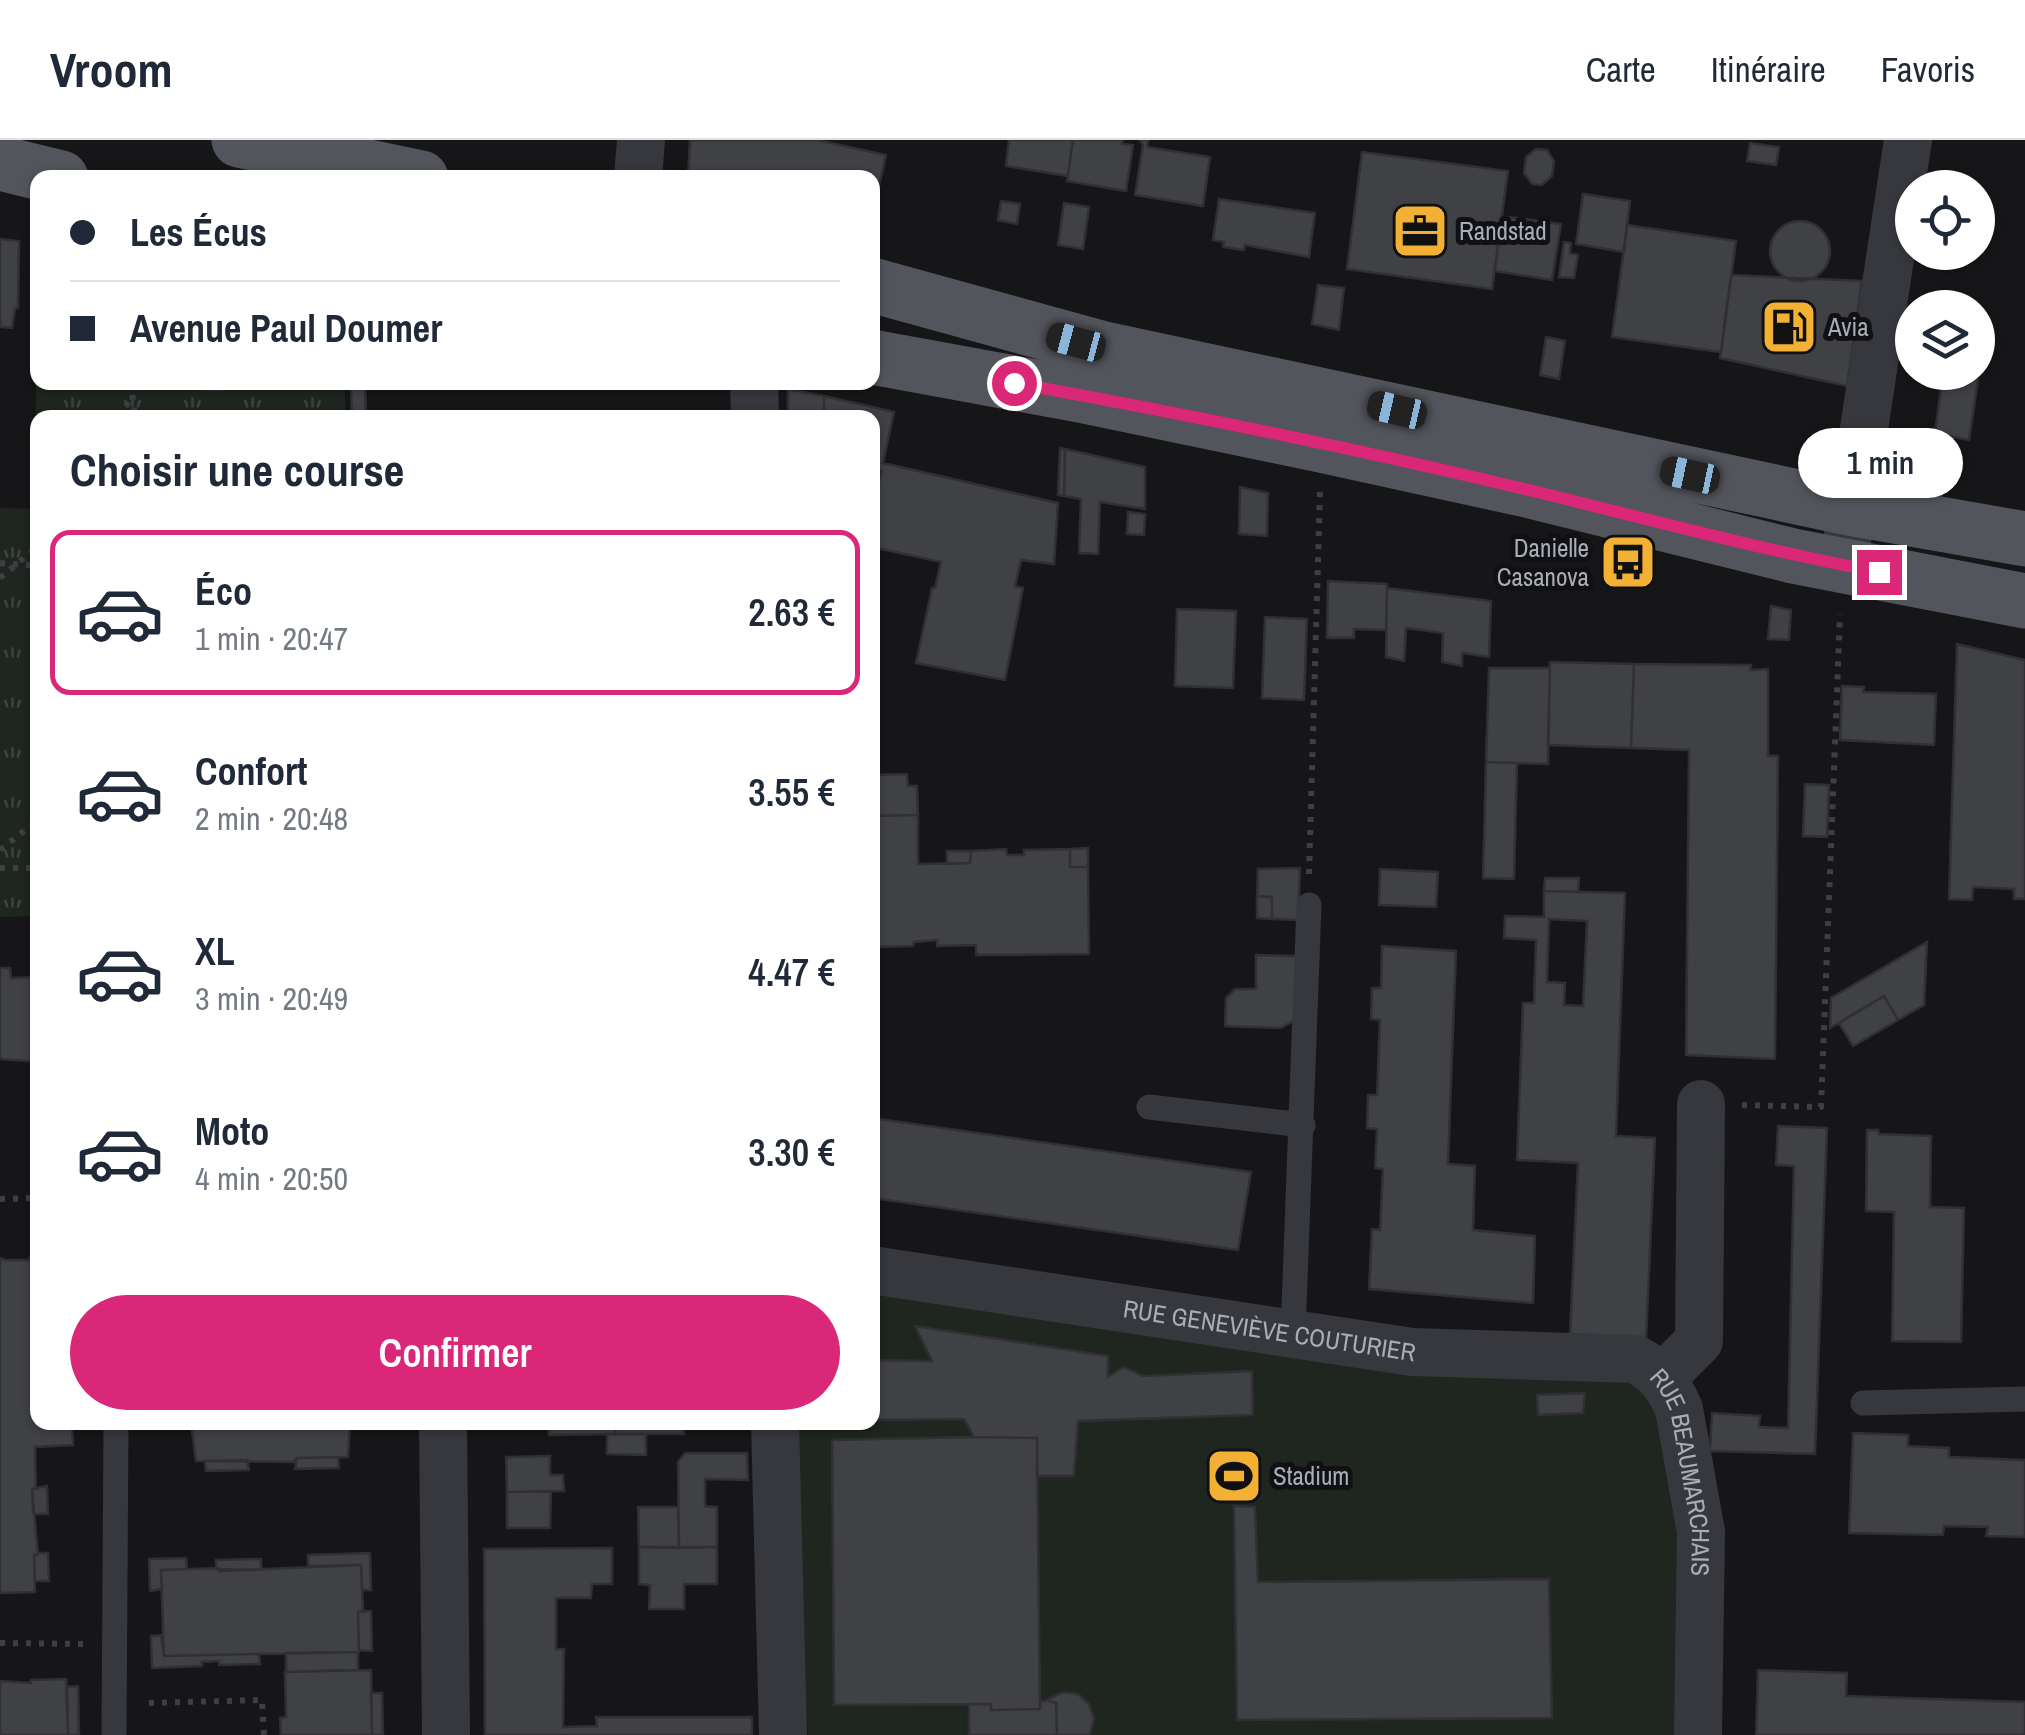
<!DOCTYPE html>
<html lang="fr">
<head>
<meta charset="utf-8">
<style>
  :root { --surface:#fff; --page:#f2f2f3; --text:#1f2937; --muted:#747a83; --line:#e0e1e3; --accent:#db2777 }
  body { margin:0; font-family:"Archivo Narrow",sans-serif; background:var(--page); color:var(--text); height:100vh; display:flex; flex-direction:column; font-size:38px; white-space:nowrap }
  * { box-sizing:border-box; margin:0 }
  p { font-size:32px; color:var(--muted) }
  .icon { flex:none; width:55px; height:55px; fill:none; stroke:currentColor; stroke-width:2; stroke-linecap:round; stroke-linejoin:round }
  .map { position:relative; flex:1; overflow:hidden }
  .side { position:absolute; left:30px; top:270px; width:850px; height:1020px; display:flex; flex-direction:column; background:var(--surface); border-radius:20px; box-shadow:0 2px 8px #0004 }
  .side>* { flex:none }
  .banner { position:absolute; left:30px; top:30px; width:850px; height:220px; border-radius:20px; box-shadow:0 2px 8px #0004; display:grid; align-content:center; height:220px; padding:0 40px; background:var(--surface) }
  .buttons { position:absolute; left:1895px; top:30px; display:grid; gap:20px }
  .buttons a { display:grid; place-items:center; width:100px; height:100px; border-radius:50%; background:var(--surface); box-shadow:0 2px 8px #0004; font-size:50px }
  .end { position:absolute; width:45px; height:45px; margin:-22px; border:12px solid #db2777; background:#fff; box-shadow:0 0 0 5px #fff }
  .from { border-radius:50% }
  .bubble { position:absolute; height:70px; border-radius:35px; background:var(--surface); box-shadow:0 2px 8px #0004; font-size:32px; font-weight:600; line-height:70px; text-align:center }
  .car { position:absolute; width:30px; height:60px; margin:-30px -15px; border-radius:12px; box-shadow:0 0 8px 2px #0007; background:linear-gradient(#222 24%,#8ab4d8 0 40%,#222 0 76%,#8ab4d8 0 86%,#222 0) }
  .banner b { display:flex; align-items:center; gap:35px; height:95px; font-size:38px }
  .banner b+b { border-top:2px solid var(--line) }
  .banner i { width:25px; height:25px; background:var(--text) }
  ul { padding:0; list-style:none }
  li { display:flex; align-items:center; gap:30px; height:165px; margin:0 20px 15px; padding:0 20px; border:5px solid transparent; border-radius:20px }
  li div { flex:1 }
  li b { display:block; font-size:38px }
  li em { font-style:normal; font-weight:600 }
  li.active { border-color:var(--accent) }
  li>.icon { width:90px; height:90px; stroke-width:1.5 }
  h2 { padding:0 40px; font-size:45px; line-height:120px }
  .primary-button { display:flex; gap:20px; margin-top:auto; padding:20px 40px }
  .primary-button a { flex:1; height:115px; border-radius:60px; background:var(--accent); color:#fff; font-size:40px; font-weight:600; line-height:115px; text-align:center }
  header { display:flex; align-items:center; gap:60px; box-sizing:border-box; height:140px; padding:0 50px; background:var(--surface); border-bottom:2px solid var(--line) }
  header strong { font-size:48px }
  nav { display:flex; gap:55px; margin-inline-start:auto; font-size:35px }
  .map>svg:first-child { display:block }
  .park { fill:url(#park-tufts) }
  .pitch { fill:#1e261f }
  .building { fill:#404145; stroke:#303034; stroke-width:2.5; fill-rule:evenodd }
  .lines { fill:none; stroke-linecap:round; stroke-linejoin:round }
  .path { stroke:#3d3f44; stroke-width:6; stroke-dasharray:5 8; stroke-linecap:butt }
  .lane { stroke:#37383d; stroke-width:25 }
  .street { stroke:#37383d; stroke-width:48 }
  .primary { stroke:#53555c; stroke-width:55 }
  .route { stroke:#db2777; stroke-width:12 }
  .labels { text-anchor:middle; stroke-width:10; stroke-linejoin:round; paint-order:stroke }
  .poi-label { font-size:25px; fill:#a8adb8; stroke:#111113; text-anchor:start }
  .street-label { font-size:25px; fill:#a8adb8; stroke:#111113 }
</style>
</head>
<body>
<header>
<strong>Vroom</strong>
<nav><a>Carte</a><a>Itinéraire</a><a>Favoris</a></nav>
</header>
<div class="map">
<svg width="2025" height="1595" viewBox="0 0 2025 1595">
  <defs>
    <pattern id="park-tufts" width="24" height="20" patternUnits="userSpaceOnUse" patternTransform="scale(2.5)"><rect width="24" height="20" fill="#1e261f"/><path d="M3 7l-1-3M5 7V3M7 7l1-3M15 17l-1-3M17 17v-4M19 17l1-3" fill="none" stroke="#3c433d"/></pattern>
  </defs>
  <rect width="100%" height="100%" fill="#161618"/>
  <path class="park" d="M37,125L38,242L344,243L346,277L38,278L37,776L0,777V368L35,369Z"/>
  <path class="pitch" d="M873,1143L1620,1231L1657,1255L1688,1390L1682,1595H808L788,1283L872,1282Z"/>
  <path class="building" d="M690,0H817L886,15L872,77V38H688Z
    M1009,0H1073L1068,36L1006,26Z
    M1073,0H1123L1122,4L1133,5L1126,51L1067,41Z
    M1140,0H1148L1147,7L1210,17L1203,66L1135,55L1143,5Z
    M1750,3L1779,7L1776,25L1747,21Z
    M1536,9L1547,10L1554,21L1552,36L1542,45L1532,44L1524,33L1526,17Z
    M1362,12L1508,31L1492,149L1347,129Z
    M1583,54L1630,61L1624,112L1576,104Z
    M1219,59L1315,73L1309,117L1245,105L1244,110L1223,107L1224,102L1213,100Z
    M1001,61L1020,64L1017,84L998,80Z
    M1064,63L1089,67L1083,109L1058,105Z
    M1501,76L1561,84L1552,140L1495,131Z
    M1770 111a30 30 0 1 1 60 0a30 30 0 1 1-60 0Z
    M1627,85L1736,101L1721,212L1612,197Z
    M0,99L19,101L18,168H15L12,188L0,187Z
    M1564,102L1571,103L1570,113L1578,115L1574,138L1559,137Z
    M1731,135L1862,141L1847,246L1720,218Z
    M1318,145L1344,148L1339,190L1312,184Z
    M1546,197L1565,201L1559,239L1540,235Z
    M1943,235L1978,240L1969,300L1935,293Z
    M179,242H256L222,250L203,249Z
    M344,242H365L366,278H352L351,247H344Z
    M788,249L824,256V278H788Z
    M824,256L894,272L883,323L1058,363L1054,424L1021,420L1015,446L1023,448L1005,540L916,523L932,448H935L941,422L872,407V375L881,331L872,329V278H824Z
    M1060,308L1065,309L1064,356L1058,355Z
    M1065,309L1145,327V369L1100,362L1098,414L1079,413L1081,359L1064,356Z
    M1240,347L1268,353L1267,396L1239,394Z
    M1128,372L1145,374L1144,395L1127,394Z
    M1328,441L1387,444L1386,490L1354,489V498H1327Z
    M1387,448L1491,461L1489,517L1462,513V526L1442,522L1443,493L1406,488L1404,521L1386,517Z
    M1771,466L1791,470L1789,500L1768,499Z
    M1177,469L1236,471L1233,548L1175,546Z
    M1265,477L1307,479L1304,560L1262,558Z
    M1957,504L2025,520V759H2014V749L1973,747L1972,760L1949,759Z
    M1550,522L1634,524L1631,608L1548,605Z
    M1634,524L1751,525L1750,530L1768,529V616H1778L1775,919L1686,915L1689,610L1631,608Z
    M1489,528H1550L1548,624L1486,622Z
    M1842,546L1864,547L1863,552L1936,554L1934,605L1840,600Z
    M1486,622L1517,623L1514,739L1483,738Z
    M907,634L908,646H917L918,675L872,676V635Z
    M1805,644L1829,645L1827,697L1803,696Z
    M918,675V724L970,723L971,711L1006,709L1007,715H1024V710L1070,709V727H1088L1089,814L976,815V805L937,806V800L914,802L913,806L872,807V676Z
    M1088,708V727H1070V709Z
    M947,711H971L970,723L947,724Z
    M1300,728L1298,780L1272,779V757L1257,756L1258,729Z
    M1380,729L1438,732L1436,767L1379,765Z
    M1545,738H1579L1578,752L1544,751Z
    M1544,751L1625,753L1616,996L1655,998L1646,1199L1570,1194L1578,1023L1517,1020L1523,863H1534L1536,800L1504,798L1505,776L1544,777ZM1549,779L1587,781L1583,866L1564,865L1565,843L1547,842Z
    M1257,756L1272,757V779L1257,778Z
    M1927,802L1924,865L1898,880L1884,856L1830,888L1831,858Z
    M1382,806L1456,811L1448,1024L1475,1026L1473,1090L1535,1096L1533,1163L1369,1149L1372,1089L1380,1090L1383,1029L1375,1028L1377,989L1367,988L1368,955H1377L1380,880L1371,879L1372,848H1381Z
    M1256,815L1297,816L1295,880L1281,888L1225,886L1226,858L1235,849H1256Z
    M0,828H10L11,838L38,837V922L0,919Z
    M1884,856L1898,880L1853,906L1839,883Z
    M872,978L1251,1032L1238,1110L872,1058Z
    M1778,986L1827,988L1815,1314L1710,1311L1712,1273L1760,1276L1759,1287L1788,1288L1794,1026L1776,1025Z
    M1867,990H1878L1879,994L1931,996L1930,1067L1964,1068L1961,1202L1892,1201L1894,1072L1866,1071Z
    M30,1117H38V1282H72L73,1305L35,1307L36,1349H32L38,1415H34L35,1452L0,1453V1118L5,1120H29Z
    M915,1186L1108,1216V1237L1123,1227L1143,1236L1252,1231L1253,1275L1078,1281L1074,1336H1037V1298L974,1297L964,1279L872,1280V1220L932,1221Z
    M1585,1253L1583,1273L1538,1275L1537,1255Z
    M191,1282H350L348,1317L297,1318L294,1322L196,1321Z
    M548,1282H615V1294L549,1295Z
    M615,1282H683L684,1294H615Z
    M1853,1293L1908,1295V1306L1949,1308V1317L2025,1320V1397L1986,1396L1988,1387L1944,1386L1943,1395L1849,1393Z
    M607,1294H646V1315L607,1314Z
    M974,1297L1037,1298L1040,1569L991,1570V1564L834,1565L832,1300Z
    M685,1313H747L748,1340L705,1339V1366L717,1367V1407L679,1408L678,1322Z
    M550,1316V1335H563L564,1351L507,1352L506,1317Z
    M338,1317L339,1328L295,1329L297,1318Z
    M247,1320L249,1330L206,1331L205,1321Z
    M47,1346L48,1374H36L33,1373L32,1349Z
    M551,1351L550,1388H507V1352Z
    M1234,1366L1255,1367L1258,1442L1549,1439L1552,1578L1237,1580Z
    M638,1367H678L679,1408L639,1407Z
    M639,1407H717V1444H684V1469H649L650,1445L639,1444Z
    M612,1408V1444H592L591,1458H556V1509H564L563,1587L597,1586L596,1577H752V1595H485L484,1409Z
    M38,1413H48L49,1441H35L34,1415Z
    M370,1413L371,1450H362L361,1425L308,1426V1415Z
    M186,1418L187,1429L161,1430L162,1449L150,1451L149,1419Z
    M261,1419V1430L216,1429V1420Z
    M361,1425L363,1470L358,1472L359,1512L164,1516L161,1430L219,1428V1431Z
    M371,1471L372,1511L359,1510L358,1472Z
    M161,1495L164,1516L259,1514L260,1524L219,1525V1521L202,1522V1526L152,1528L151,1496Z
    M358,1512V1530L286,1532V1513Z
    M371,1530L372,1595H281L280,1578L286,1577L285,1532Z
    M1758,1530L1847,1533L1846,1556L2025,1562V1595H1756Z
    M66,1539L68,1595H0V1541L31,1543V1540Z
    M78,1546L79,1595H68L67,1547Z
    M1063,1552L1078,1554L1089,1564L1094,1578L1090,1595H1057L1056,1563L1046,1560Z
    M371,1553H382L383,1595H372Z
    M1046,1560L1056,1563L1057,1595H969V1564H991V1570L1040,1569V1562Z"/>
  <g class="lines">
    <path class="path" d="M131,242L135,278
      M120,278L132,255
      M0,423L38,426
      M0,438L38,406
      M0,710L38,680
      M0,728H38
      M1309,734L1320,352
      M1742,965L1821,967L1840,474
      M0,1059L38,1058
      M0,1503L84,1504
      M149,1563L262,1560L264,1595"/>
    <path class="lane" d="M1149,967L1303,985
      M1293,1194L1309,765
      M1863,1263L2025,1259
      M114,1595L116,1282"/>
    <g class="street">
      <path d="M638,38L641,0"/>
      <path d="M754,242L755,278"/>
      <path d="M1846,407L1908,0"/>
      <path id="s1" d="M872,1130L1412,1212L1635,1219C1658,1230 1669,1246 1679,1269L1701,1392L1698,1595"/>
      <path d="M1662,1238L1699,1201L1701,964"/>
      <path d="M443,1282L446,1595"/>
      <path d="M775,1282L783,1595"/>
    </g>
    <path class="primary" d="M239,0L421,38
      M0,23L61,38
      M872,145L1104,209L1854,369L2025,399
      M872,217L1085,256L1321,305L1531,351L1793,416L2025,461"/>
  </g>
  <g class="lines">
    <path class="route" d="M1014,243C1187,274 1361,310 1533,351C1648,379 1762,410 1879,432"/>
  </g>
  <defs>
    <g id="office-square" transform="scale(2.875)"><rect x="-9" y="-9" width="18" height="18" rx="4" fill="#f2b134" stroke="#111113"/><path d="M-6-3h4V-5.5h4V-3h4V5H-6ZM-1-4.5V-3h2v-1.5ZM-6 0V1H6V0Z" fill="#111"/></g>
    <g id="fuel-square" transform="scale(2.875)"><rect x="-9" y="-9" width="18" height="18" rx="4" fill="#f2b134" stroke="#111113"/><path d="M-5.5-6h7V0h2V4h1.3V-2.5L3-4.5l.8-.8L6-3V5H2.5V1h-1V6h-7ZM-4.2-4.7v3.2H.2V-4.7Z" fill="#111"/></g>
    <g id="bus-square" transform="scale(2.875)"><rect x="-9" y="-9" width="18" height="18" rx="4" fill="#f2b134" stroke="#111113"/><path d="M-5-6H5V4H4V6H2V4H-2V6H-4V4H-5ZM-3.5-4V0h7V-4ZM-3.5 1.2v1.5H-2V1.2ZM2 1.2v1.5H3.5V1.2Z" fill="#111"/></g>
    <g id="stadium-square" transform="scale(2.875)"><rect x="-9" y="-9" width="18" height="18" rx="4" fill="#f2b134" stroke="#111113"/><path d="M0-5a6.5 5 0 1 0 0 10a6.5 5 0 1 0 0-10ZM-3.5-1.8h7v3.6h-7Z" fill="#111"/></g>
  </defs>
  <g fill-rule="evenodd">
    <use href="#office-square" x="1420" y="91"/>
    <use href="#fuel-square" x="1789" y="187"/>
    <use href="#bus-square" x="1628" y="422"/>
    <use href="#stadium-square" x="1234" y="1336"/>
  </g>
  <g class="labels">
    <g class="poi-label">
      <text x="1459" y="100">Randstad</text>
      <text x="1828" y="196">Avia</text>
      <text x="1589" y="417" text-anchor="end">Danielle<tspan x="1589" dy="29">Casanova</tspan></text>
      <text x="1273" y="1345">Stadium</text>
    </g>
    <g class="street-label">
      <text dy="9" stroke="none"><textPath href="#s1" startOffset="402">RUE GENEVIÈVE COUTURIER</textPath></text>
      <text dy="9" stroke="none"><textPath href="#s1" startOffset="900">RUE BEAUMARCHAIS</textPath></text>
    </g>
  </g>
</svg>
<div class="buttons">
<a><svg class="icon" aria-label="locate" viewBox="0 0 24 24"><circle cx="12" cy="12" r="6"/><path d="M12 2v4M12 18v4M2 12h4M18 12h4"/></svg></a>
<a><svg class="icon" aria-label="layers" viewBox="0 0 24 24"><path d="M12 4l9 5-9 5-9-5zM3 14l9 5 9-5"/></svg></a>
</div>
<i class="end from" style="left:1014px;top:243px"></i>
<i class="end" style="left:1879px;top:432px"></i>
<div class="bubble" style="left:1798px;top:288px;width:165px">1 min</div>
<i class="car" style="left:1076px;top:202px;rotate:285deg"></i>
<i class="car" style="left:1397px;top:270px;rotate:283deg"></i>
<i class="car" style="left:1690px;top:335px;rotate:282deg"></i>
<div class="banner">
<b><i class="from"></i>Les Écus</b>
<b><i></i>Avenue Paul Doumer</b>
</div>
<section class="side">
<h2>Choisir une course</h2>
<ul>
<li class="active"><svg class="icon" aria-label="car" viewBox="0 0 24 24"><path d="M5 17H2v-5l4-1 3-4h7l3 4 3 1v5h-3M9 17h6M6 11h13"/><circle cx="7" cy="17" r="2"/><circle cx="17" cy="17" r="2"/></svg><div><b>Éco</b><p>1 min · 20:47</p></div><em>2.63 €</em></li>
<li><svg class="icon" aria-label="car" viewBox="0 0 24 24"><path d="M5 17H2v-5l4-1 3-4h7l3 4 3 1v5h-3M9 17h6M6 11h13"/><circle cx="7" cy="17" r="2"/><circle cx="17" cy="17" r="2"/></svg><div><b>Confort</b><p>2 min · 20:48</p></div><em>3.55 €</em></li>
<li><svg class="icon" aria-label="car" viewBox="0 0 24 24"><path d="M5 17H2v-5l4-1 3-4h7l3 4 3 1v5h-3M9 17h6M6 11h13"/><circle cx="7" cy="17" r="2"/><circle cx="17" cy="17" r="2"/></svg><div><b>XL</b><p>3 min · 20:49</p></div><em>4.47 €</em></li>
<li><svg class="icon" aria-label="car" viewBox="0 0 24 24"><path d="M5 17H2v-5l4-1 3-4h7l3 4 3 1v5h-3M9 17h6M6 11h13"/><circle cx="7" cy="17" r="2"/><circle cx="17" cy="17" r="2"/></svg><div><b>Moto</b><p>4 min · 20:50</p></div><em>3.30 €</em></li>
</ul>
<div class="primary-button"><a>Confirmer</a></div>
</section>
</div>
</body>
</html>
